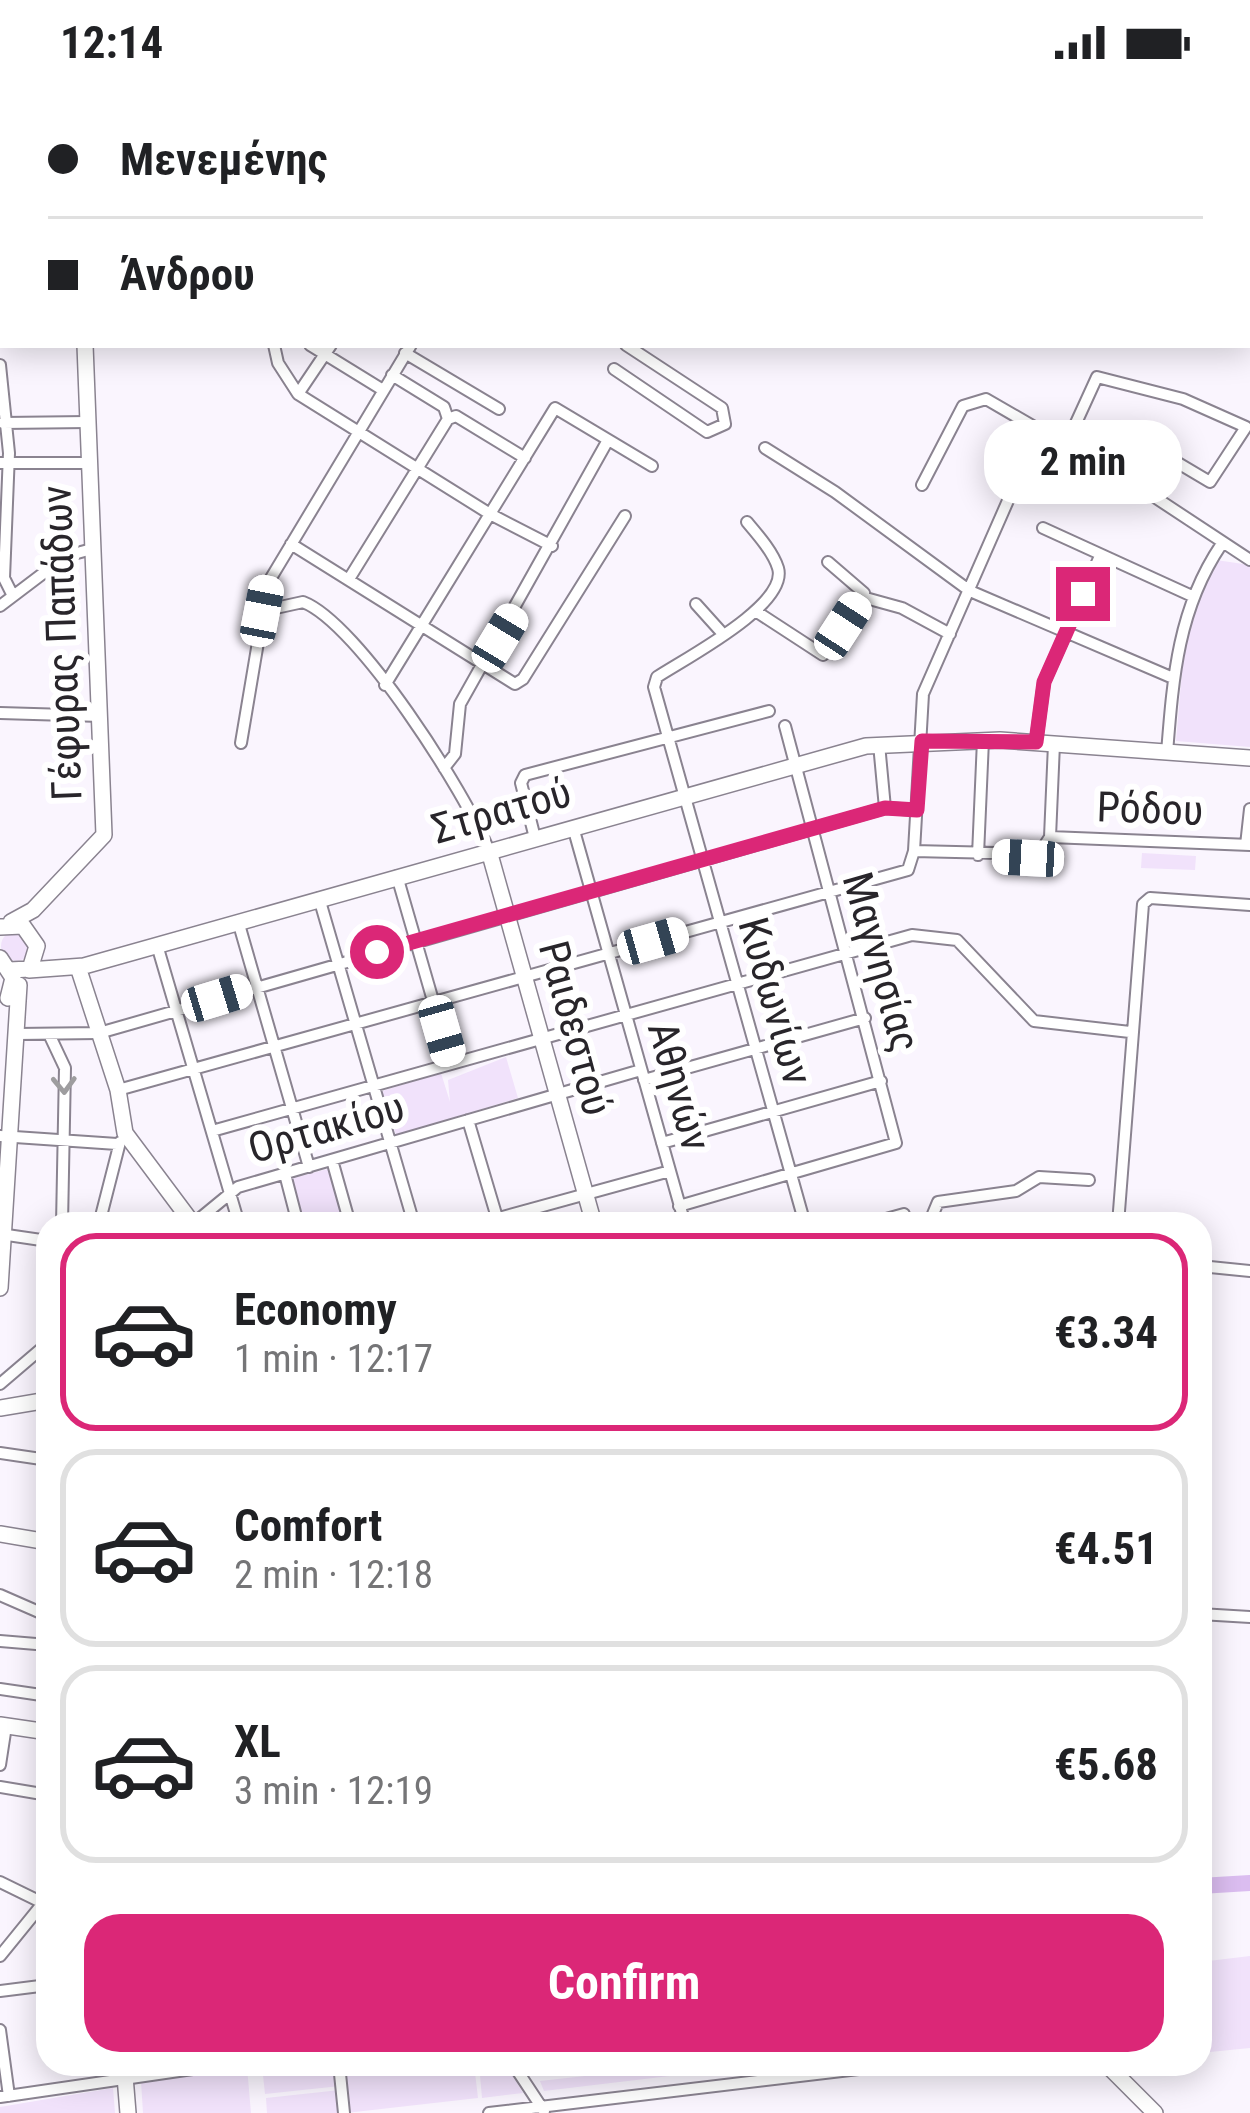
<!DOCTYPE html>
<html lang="en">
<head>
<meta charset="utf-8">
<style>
  :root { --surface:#fff; --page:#f2f2f2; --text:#202124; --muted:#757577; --line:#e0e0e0; --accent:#db2777 }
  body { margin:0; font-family:"Roboto Condensed",sans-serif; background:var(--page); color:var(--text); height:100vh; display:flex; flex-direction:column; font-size:45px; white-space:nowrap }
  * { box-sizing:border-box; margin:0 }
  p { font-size:39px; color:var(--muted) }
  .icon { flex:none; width:66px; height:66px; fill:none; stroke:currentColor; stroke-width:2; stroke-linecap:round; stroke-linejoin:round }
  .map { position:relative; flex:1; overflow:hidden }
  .details { position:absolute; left:36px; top:1128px; width:1176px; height:864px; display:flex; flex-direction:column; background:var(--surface); border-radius:36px; box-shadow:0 6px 30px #0003 }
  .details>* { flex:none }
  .banner { position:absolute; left:0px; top:0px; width:1251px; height:264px; box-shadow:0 6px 30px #0003; display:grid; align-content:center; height:264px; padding:0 48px; background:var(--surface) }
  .end { position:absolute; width:54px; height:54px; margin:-27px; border:15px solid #db2777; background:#fff; box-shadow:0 0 0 6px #fff }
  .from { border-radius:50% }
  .bubble { position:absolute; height:84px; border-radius:36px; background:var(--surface); box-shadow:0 6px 30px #0003; font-size:39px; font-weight:700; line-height:84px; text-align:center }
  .car { position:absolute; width:36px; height:72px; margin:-36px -18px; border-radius:15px; box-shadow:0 0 9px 3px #0007; background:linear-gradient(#fff 24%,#345 0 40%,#fff 0 76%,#345 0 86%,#fff 0) }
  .banner b { display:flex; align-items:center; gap:42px; height:114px; font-size:45px }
  .banner b+b { border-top:3px solid var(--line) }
  .banner i { width:30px; height:30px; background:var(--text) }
  ul { padding:21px 0 0; list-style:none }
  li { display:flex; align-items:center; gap:36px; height:198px; margin:0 24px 18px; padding:0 24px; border:6px solid var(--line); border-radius:36px }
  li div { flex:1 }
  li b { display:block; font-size:45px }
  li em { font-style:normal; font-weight:700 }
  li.current { border-color:var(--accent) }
  li>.icon { width:108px; height:108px; stroke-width:1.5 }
  .button { display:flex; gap:24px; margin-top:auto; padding:24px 48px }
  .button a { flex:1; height:138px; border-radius:36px; background:var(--accent); color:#fff; font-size:48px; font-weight:700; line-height:138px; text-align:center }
  .status { display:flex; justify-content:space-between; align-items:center; height:84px; padding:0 60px; background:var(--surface); direction:ltr }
  .status svg { height:33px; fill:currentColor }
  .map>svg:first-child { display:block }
  .green { fill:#f1e2fb }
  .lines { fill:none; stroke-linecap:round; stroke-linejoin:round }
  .river { stroke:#dbbdf0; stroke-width:16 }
  .street-casing { stroke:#8a8390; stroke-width:14 }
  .secondary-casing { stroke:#8a8390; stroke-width:18 }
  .street { stroke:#fff; stroke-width:10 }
  .secondary { stroke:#fff; stroke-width:15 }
  .oneway { stroke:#9e9d9f }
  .route { stroke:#db2777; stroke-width:15 }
  .labels { text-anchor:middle; stroke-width:12; stroke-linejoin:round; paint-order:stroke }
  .street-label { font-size:42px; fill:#28252a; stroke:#fff }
</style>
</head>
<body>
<div class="status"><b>12:14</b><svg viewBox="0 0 49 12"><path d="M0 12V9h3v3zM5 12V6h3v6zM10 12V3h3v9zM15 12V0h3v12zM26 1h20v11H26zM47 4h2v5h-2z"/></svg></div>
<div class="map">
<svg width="1250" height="2029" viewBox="0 0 1250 2029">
  <rect width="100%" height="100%" fill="#faf5fe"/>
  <path class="green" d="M727,0H1250V233L1248,3Z
    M1216,476L1250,481V663L1176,657L1186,540Z
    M1142,769L1196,772L1195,786L1141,784Z
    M1 862a15 15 0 1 1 30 0a15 15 0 1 1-30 0Z
    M506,973L518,1014L396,1051L382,1007L441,989L450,1018L448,996Z
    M331,1084L346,1140H303L290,1095Z
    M1250,1872V1964L1210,1968L1200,1878Z
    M337,1980L340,2002L265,2010L262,1982Z
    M342,1980H474L478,2014L346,2029Z
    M479,1980H506L523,2009L482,2014Z
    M692,1980H771L544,2007L540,1997Z
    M247,1983L251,2029H143L141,1997Z
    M113,2004L115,2029H0V2023Z
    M340,2006L342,2029H267L266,2014Z"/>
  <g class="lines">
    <path class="river" d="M1200,1802L1250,1799"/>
    <g class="street-casing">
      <path id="street" d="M11,0L14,3
        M115,0L117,3
        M144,3L145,0
        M160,3L161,0
        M0,50H3
        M0,236H3
        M274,261L278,279L298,310L490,430L552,462
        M310,261L383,306
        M405,269L499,325
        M0,281L9,369L4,494L13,512
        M614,285L707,348L725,340L722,324L626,261
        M392,291L444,323L448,335
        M298,310L331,261
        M448,335L456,332L525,374
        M3,339L88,338
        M1065,363L1097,293L1183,315L1246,343L1210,398L1146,360L1137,364L1119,393
        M765,364L835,408L970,507L1173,594
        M0,379H90
        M922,401L963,322L986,315L1150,410L1250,476
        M747,438C758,451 773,468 778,484C789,521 684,575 657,593L654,603L805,1140
        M1043,444L1192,512
        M291,460L515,600L523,595L625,432
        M349,495L448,335
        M862,513L902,524L950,550
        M696,520L723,550
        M0,522L66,472L92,465
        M262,527L303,518C358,539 466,709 489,767
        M757,528L823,571L864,509L828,478
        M385,601L555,324L652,382
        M0,629L101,632
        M1036,658L1044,598L1100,472
        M241,659L268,499L411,261
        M879,660L885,724
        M1167,669C1173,593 1178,525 1221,461
        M444,684L455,670L460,620L608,356
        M573,743L685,1140
        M1050,753L1250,761
        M535,754L521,699L525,691L769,627
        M1246,761L1250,725
        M914,767L1039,770L1050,753L1054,660
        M978,771L983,656
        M397,792L451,979
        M319,814L414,1140
        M238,837L309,1083
        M157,861L239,1140
        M17,950L99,949L885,724L917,726
        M49,950L65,984L62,1140
        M644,996L865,934
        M118,1006L908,786L914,767L923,610L1039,346
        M468,1036L498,1137
        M212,1047L912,851L957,856L1034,937L1130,948
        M0,1052L117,1060
        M662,1059L881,997
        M332,1076L350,1140
        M285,1090L298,1140
        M679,1122L896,1059L785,642
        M99,1140L120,1058
        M193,1140L238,1103L641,986
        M477,1140L670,1087
        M868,1140L904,1130
        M939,1140L933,1130L938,1118L1016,1107L1039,1093L1089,1096
        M1118,1140L1143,820L1150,814L1250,821
        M0,1150L48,1157
        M1200,1182L1250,1187
        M0,1300L48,1259
        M0,1369L48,1376
        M0,1511L48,1532
        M1200,1530L1250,1533
        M0,1557L48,1561
        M0,1605L48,1612
        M0,1681L6,1642
        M0,1703L48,1711
        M0,1798L45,1820
        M0,1872L48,1813
        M0,1907L48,1901
        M0,1946L9,2012
        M339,1980L344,2029
        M513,1980L544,2027
        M0,2013L227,1980
        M489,2029L901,1980"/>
    </g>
    <g class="secondary-casing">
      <path id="secondary" d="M710,0L715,3
        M0,118H3
        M0,134H3
        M1248,248H1250
        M489,767L594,1140
        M11,838L33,826L104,751L85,261
        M0,843L23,842L37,862L30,885L9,886
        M0,874L13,894L8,914
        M78,883L118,1006L125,1049L193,1140
        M29,886L84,882L866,662L1000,656L1250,674
        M0,1204L19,901
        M0,1324L48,1316
        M0,1450L48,1458
        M0,1641L48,1648
        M124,1980L128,2029
        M1106,1980L1155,2029"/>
    </g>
    <use href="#street" class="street"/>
    <use href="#secondary" class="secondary"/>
  </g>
  <defs><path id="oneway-chevron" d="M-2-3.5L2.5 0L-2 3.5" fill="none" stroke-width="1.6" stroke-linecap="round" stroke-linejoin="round" transform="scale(3)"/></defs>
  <use class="oneway" href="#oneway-chevron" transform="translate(64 1001) rotate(88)"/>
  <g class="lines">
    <path class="route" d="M377,868L885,724L917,726L922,657L1036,658L1044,598L1083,510"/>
  </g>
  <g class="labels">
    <g class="street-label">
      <text transform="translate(61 559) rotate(-92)" y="15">Γέφυρας Παπάδων</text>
      <text transform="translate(1150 724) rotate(2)" y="15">Ρόδου</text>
      <text transform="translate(501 726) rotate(-16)" y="15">Στρατού</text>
      <text transform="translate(882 878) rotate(74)" y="15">Μαγνησίας</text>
      <text transform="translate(776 917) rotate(74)" y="15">Κυδωνίων</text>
      <text transform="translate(576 944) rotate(75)" y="15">Ραιδεστού</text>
      <text transform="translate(680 1002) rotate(74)" y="15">Αθηνών</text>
      <text transform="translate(326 1043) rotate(-16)" y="15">Ορτακίου</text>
    </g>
  </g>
</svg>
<i class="end from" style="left:377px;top:868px"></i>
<i class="end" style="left:1083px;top:510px"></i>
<div class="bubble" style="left:984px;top:336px;width:198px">2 min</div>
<i class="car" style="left:262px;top:527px;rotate:11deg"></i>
<i class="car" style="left:843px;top:542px;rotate:33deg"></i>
<i class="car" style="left:500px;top:554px;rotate:31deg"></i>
<i class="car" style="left:1028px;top:774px;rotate:273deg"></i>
<i class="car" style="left:653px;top:857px;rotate:74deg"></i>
<i class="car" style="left:217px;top:914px;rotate:73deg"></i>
<i class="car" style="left:442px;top:947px;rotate:164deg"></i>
<div class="banner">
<b><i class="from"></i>Μενεμένης</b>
<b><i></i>Άνδρου</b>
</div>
<section class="details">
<ul>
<li class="current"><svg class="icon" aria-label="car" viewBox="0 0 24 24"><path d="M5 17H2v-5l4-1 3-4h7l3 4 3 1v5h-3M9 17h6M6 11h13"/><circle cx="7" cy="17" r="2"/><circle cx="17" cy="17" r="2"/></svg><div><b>Economy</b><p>1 min · 12:17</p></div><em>€3.34</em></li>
<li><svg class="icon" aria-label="car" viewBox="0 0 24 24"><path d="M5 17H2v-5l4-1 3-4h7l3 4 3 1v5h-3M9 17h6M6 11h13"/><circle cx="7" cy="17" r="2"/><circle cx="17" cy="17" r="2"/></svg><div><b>Comfort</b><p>2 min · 12:18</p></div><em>€4.51</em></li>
<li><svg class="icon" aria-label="car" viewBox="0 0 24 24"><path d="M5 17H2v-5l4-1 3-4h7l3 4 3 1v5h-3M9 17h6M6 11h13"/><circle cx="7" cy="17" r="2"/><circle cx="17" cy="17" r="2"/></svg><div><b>XL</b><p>3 min · 12:19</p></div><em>€5.68</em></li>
</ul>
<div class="button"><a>Confirm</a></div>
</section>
</div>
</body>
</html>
